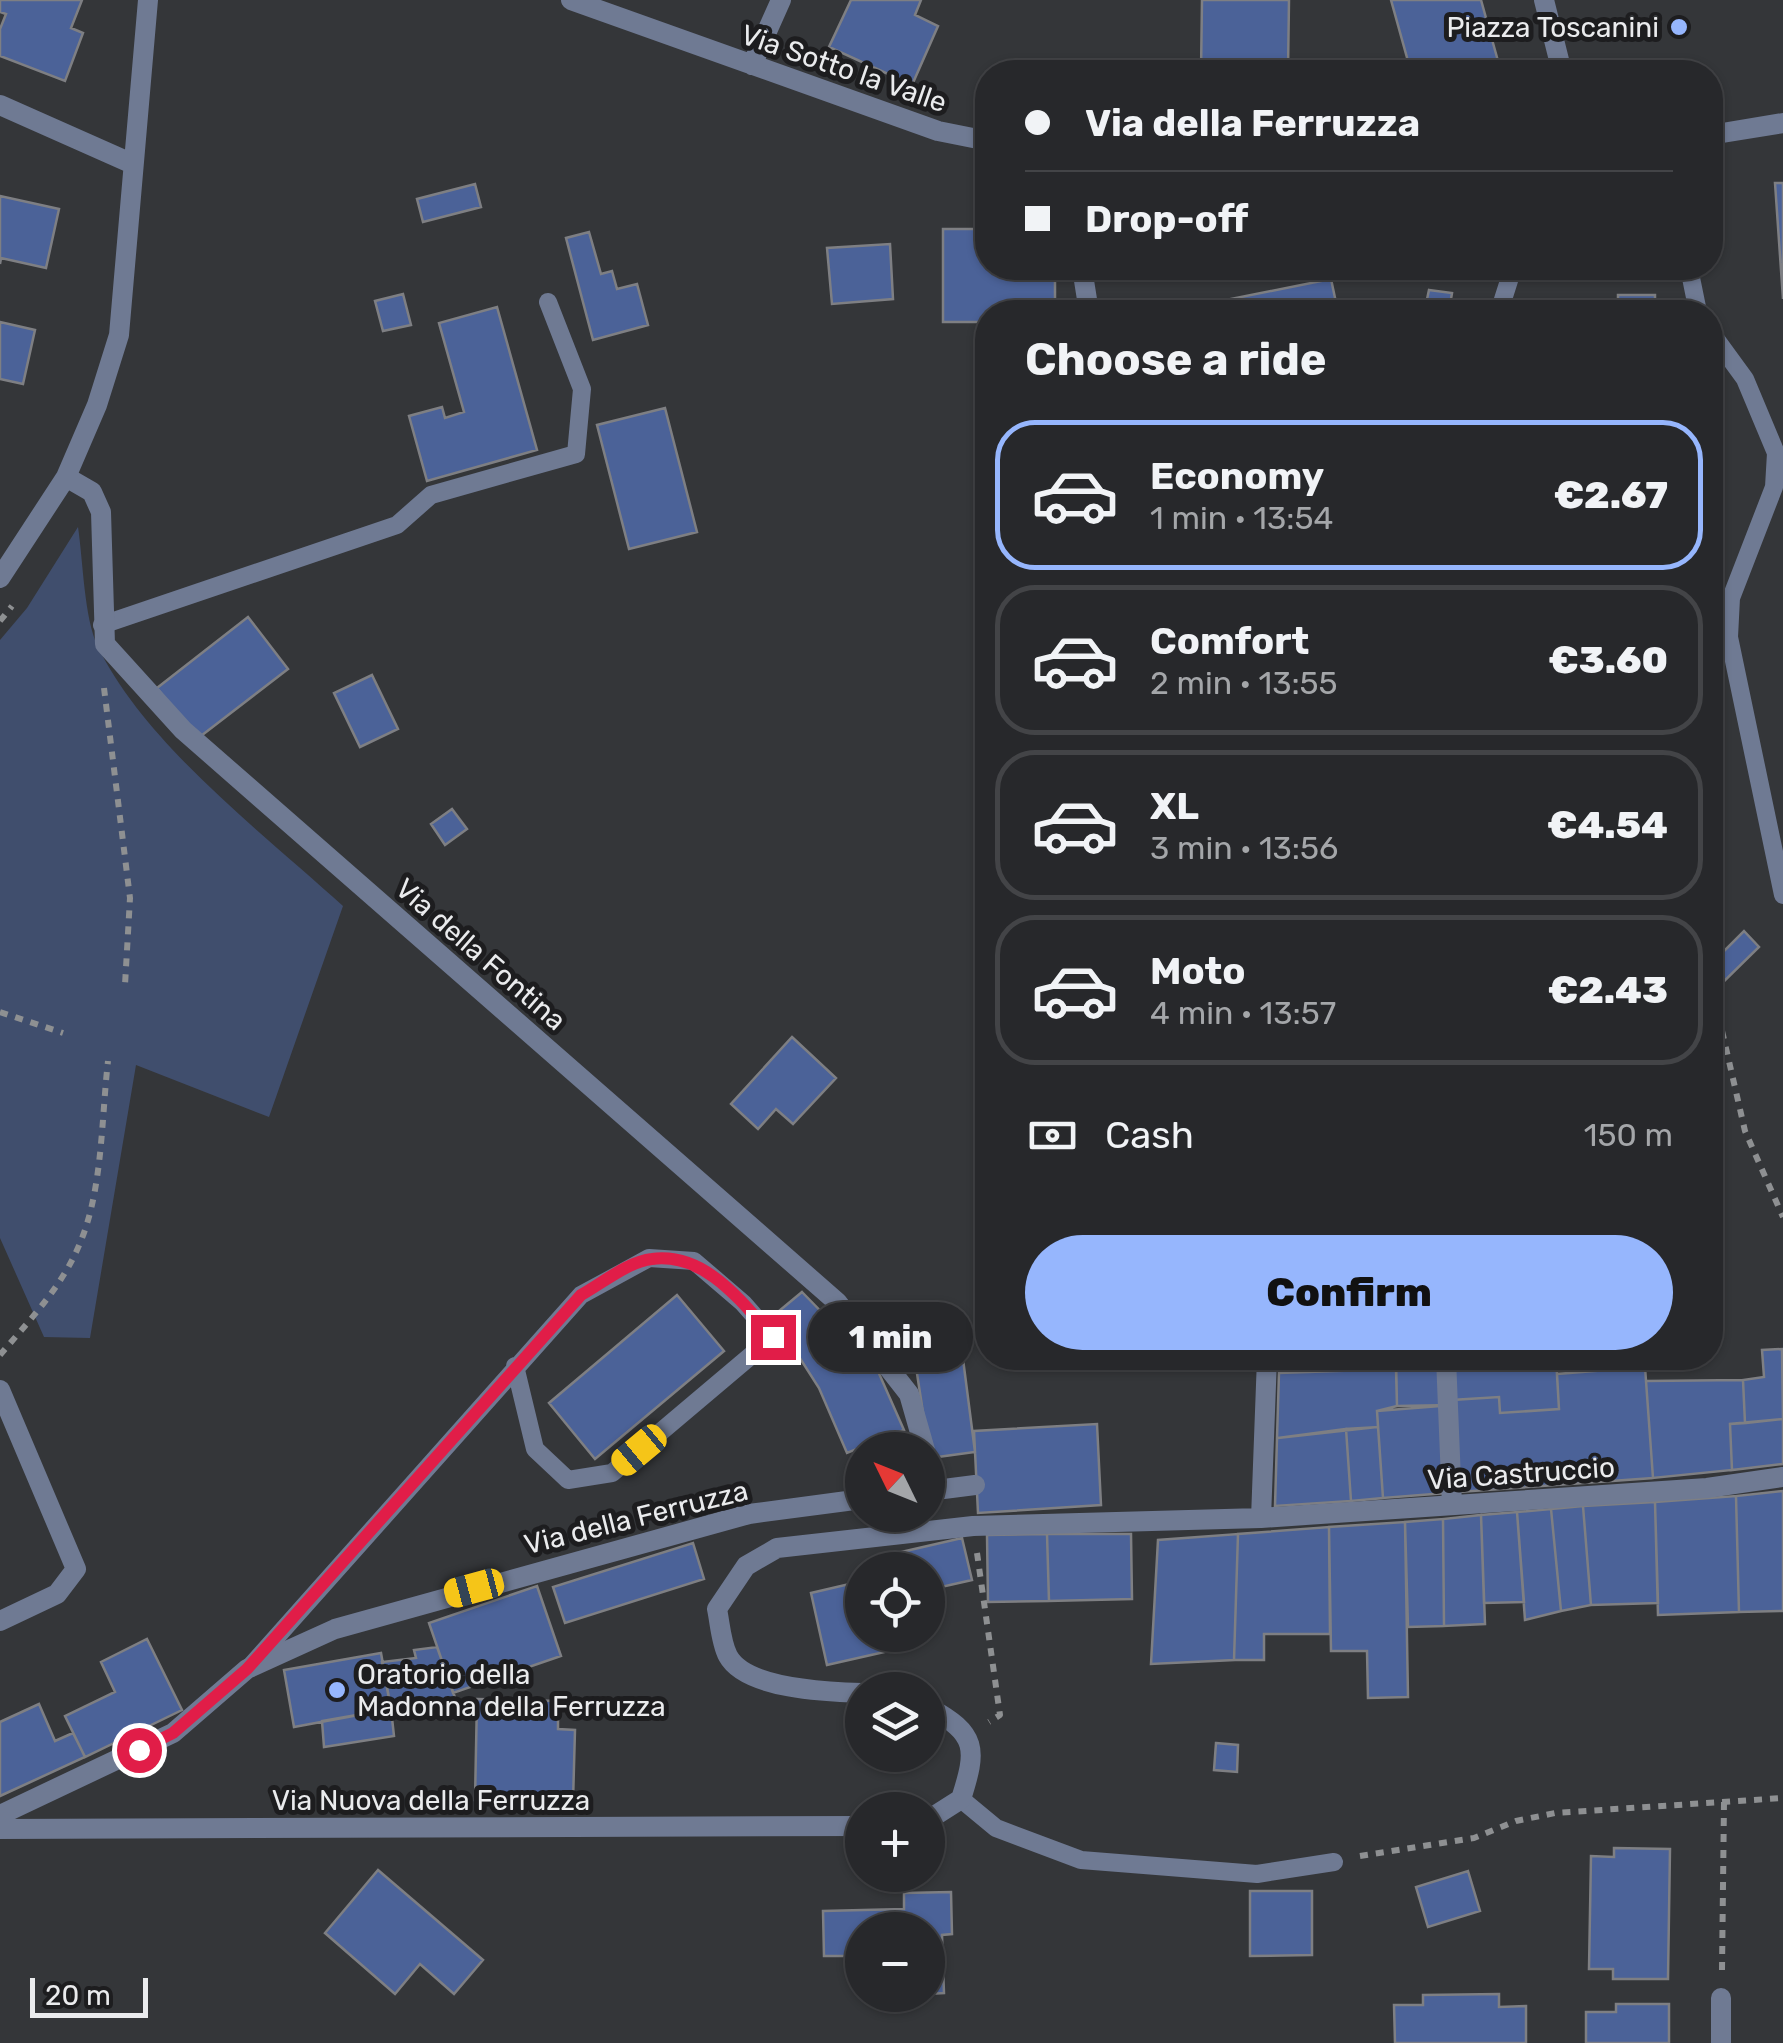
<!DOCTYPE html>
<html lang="en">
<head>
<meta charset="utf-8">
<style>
  :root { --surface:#27282b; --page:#2f3033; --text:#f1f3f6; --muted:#a4a6a9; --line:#434447; --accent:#96b6fd }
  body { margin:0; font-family:Rubik,sans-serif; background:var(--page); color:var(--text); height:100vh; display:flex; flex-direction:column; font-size:38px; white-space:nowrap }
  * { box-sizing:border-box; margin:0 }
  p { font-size:32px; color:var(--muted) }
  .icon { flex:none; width:55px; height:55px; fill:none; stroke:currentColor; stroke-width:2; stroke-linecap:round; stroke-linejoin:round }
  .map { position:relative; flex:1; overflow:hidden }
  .sheet { position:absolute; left:975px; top:300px; width:748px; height:1070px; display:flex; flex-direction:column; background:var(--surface); border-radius:40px; box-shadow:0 2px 8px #0004,0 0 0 2px var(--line) }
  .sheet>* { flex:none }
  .top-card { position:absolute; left:975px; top:60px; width:748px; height:220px; border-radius:40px; box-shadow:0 2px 8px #0004,0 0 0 2px var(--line); display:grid; align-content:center; height:220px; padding:0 50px; background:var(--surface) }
  .needle { width:65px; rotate:313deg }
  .controls { position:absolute; left:845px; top:1432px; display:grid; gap:20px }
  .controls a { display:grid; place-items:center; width:100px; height:100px; border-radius:50%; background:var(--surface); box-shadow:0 2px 8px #0004,0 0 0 2px var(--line); font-size:50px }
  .scale { position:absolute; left:30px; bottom:25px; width:118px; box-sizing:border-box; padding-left:10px; border:5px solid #eaebed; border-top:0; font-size:28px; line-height:35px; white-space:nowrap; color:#eaebed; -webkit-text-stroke:8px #1d1d1f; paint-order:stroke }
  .end { position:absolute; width:45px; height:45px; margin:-22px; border:12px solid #e11d48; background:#fff; box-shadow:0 0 0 5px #fff }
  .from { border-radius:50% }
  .bubble { position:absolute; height:70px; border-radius:35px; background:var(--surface); box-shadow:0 2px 8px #0004,0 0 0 2px var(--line); font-size:32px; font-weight:800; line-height:70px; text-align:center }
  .car { position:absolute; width:30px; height:60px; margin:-30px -15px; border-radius:12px; box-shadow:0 0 8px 2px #0007; background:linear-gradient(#f5c518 24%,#345 0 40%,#f5c518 0 76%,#345 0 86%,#f5c518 0) }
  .top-card b { display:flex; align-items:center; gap:35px; height:95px; font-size:38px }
  .top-card b+b { border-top:2px solid var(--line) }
  .top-card i { width:25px; height:25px; background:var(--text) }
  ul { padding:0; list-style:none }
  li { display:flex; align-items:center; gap:30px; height:150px; margin:0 20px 15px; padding:0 30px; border:5px solid var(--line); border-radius:40px }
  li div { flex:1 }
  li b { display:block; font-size:38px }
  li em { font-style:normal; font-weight:800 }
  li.current { border-color:var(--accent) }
  li>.icon { width:90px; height:90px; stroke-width:1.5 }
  h2 { padding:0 50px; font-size:45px; line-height:120px }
  .pay { display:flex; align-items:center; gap:25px; height:110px; padding:0 50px; font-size:38px }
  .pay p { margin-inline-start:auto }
  .button { display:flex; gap:20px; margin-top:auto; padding:20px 50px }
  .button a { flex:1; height:115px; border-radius:60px; background:var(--accent); color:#111; font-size:40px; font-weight:800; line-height:115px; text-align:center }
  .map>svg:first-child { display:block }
  .green { fill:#404e6d }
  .building { fill:#4b6298; stroke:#7e7f83; stroke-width:2.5 }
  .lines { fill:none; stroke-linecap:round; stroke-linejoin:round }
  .path { stroke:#8e9092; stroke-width:6; stroke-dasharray:8 8; stroke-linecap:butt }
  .service { stroke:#6f7a93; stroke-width:18 }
  .pedestrian { stroke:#6f7a93; stroke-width:20 }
  .minor { stroke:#6f7a93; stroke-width:20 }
  .route { stroke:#e11d48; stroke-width:12 }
  .poi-dot { fill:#96b6fd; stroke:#1d1d1f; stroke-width:4 }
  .labels { text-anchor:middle; stroke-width:10; stroke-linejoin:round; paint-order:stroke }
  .poi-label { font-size:28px; fill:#eaebed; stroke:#1d1d1f; text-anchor:end }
  .street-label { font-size:28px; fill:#eaebed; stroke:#1d1d1f }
</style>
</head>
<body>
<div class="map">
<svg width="1783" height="2043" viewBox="0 0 1783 2043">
  <rect width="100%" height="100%" fill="#343639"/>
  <path class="green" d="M78,527C83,560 84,618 98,647C146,745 263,833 343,906L269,1117L136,1065L90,1338L44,1337L0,1238V640L27,608Z"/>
  <path class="building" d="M0,0H82L71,28L83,33L65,81L0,56V29L6,14L0,12Z
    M851,0H921L915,15L938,26L912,85L829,47Z
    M1202,0H1289L1288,72H1201Z
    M1391,0H1481L1498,61L1454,72H1411Z
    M1775,183H1783V299Z
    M475,184L481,207L423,222L417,199Z
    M0,196L59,209L46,268L1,258L0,264Z
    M943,229H988V268H1055V312H988V322H943Z
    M589,232L601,274L612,271L617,289L637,284L648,325L593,340L566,238Z
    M890,244L893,299L832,304L827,248Z
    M1098,268H1131V272L1098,273Z
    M1331,279L1338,312H1166Z
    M1429,290L1452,293L1449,311L1455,312H1414L1415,302L1426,304Z
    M403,294L411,325L383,331L375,301Z
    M1618,295H1655V312H1618Z
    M497,307L537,450L427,481L409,416L442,407L445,418L464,412L439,323Z
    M0,322L35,330L23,384L0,379Z
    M665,408L697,532L629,549L597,425Z
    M248,617L288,669L197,739L157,688Z
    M372,675L398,729L360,747L334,693Z
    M452,809L467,829L445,845L431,824Z
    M1744,931L1759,947L1710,995V965Z
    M792,1037L836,1078L793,1124L776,1109L758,1129L731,1104Z
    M802,1292L877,1369L904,1430L847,1453L819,1388L773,1316Z
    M677,1295L724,1351L595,1459L549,1403Z
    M1782,1349L1783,1419L1745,1423L1743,1380L1764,1377L1762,1350Z
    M1279,1358H1364V1370L1279,1373Z
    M1396,1358H1452L1453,1405L1397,1406Z
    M1452,1358H1556L1559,1409L1500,1413L1499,1397L1452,1400Z
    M963,1359L975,1452L930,1458L916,1367Z
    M1645,1367L1653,1478L1459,1492L1452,1400L1499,1397L1500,1413L1559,1409L1557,1374Z
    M1396,1369L1397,1406L1377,1411L1378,1427L1277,1438L1279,1373Z
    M1743,1380L1745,1423L1730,1424L1732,1470L1653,1478L1646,1381Z
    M1453,1405L1459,1492L1383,1498L1377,1411Z
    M1783,1419V1464L1732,1470L1730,1424Z
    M1097,1424L1101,1505L978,1513L974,1431Z
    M1378,1427L1383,1498L1351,1501L1346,1429Z
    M1346,1429L1351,1501L1275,1506L1277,1438Z
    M1783,1491V1611L1739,1612L1736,1496Z
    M1736,1496L1739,1612L1658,1615L1655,1502Z
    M1655,1502L1658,1603L1591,1605L1583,1506Z
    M1583,1506L1591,1605L1561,1611L1551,1509Z
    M1551,1509L1561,1611L1525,1620L1517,1512Z
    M1517,1512L1524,1602L1484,1603L1481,1515Z
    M1481,1515L1485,1624L1444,1626L1443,1519Z
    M1443,1519L1444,1626L1408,1627L1405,1522Z
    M1405,1522L1408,1697L1368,1698L1367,1651H1331L1329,1527Z
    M1329,1527L1330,1634H1264V1660H1234L1238,1534Z
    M1047,1534H1131L1132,1599L1049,1601Z
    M1047,1534L1049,1601L988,1602L987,1535Z
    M1238,1534L1234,1660L1151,1664L1158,1540Z
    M962,1538L972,1580L928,1590V1570H887L884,1556Z
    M693,1543L704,1579L565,1623L553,1587Z
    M862,1581V1635H889L893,1650L827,1665L811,1593Z
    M537,1586L561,1656L453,1693L429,1623Z
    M147,1639L182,1710L85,1757L65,1716L115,1692L101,1662Z
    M437,1647L457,1703L425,1715L424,1704L391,1709L382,1662L416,1658L414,1650Z
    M381,1653L391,1709L294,1727L284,1670Z
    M477,1699L558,1701V1729L575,1730L573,1802L475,1800Z
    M39,1704L55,1741L73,1733L85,1757L0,1796V1722Z
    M391,1709L394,1736L324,1747L322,1721Z
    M1216,1743L1238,1745L1237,1772L1214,1770Z
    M1614,1848L1670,1849L1668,1979H1613V1969H1589L1591,1856L1614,1857Z
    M378,1870L483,1960L454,1994L420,1964L395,1994L325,1933Z
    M1468,1871L1480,1911L1428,1927L1416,1887Z
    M1250,1891H1312V1955L1250,1956Z
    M951,1892L952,1934L942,1935L944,1993L928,1994V1930H862V1956H824L823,1911L904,1909V1893Z
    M1499,1994V2007L1526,2006V2043H1395L1394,2005H1423V1995Z
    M1616,2004H1669V2043H1586V2012H1616Z"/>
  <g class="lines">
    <path class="path" d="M0,621L12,606
      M104,688L130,898L125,985
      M1710,962L1711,963
      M1710,1003L1717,1009L1745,1131L1783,1217
      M0,1012L63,1033
      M0,1355C27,1323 59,1290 77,1250C103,1194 101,1122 108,1061
      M977,1553L1000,1715L989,1722
      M1360,1856L1474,1838L1516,1821L1555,1813L1783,1798
      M1722,1970L1724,1802"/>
    <path class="service" d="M1689,268L1698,312
      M1499,312L1513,268
      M1710,331L1745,379L1776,453L1774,487L1731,598L1729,637L1783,895
      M102,625L397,525L431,495L576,454L582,389L548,302
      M248,1669L581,1295L649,1258L694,1261L743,1303L773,1337L612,1473L568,1480L535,1449L515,1366
      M961,1799L996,1828L1081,1860L1257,1874L1334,1862"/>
    <path class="pedestrian" d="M1446,1358L1452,1505"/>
    <path class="minor" d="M571,0L938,131L988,141
      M1544,0L1562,72
      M752,65L781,0
      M0,105L133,164
      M1710,135L1783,123
      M1082,268L1089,312
      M66,477L92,492L101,512L105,644L183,730L837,1302L909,1394L925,1450
      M0,578L66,477L97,405L119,335L148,0
      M0,1390L76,1569L57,1594L0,1621
      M928,1460L936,1490
      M928,1491L975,1485
      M1261,1518L1267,1358
      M862,1693C828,1692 746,1689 728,1656C721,1643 720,1623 717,1609L746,1566L777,1548L973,1526L1261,1518L1707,1488L1783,1477
      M928,1707C978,1734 977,1749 961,1799L928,1820
      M0,1815L173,1733L247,1669L335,1629L749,1514L862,1499
      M0,1829L862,1826
      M1721,2043V1998"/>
  </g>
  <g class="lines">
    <path class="route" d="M139,1750L173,1733L247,1669L581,1295C601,1284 629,1261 652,1259C705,1252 741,1301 773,1337"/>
  </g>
  <g class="poi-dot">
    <circle cx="1679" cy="27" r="10"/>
    <circle cx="337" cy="1690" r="10"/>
  </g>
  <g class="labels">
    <g class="poi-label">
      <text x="1659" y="37">Piazza Toscanini</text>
      <text x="357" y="1684" text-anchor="start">Oratorio della<tspan x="357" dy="32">Madonna della Ferruzza</tspan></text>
    </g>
    <g class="street-label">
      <text transform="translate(844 68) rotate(19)" y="10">Via Sotto la Valle</text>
      <text transform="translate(481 954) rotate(41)" y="10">Via della Fontina</text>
      <text transform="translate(1521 1473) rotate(-4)" y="10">Via Castruccio</text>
      <text transform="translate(636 1517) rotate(-14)" y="10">Via della Ferruzza</text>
      <text x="431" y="1810">Via Nuova della Ferruzza</text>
    </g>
  </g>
</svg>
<div class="controls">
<a><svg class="needle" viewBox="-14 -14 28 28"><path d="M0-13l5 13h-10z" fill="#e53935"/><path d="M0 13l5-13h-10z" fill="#a4a6a9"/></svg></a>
<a><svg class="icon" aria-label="locate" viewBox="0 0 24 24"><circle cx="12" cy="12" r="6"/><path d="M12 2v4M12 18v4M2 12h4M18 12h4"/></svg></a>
<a><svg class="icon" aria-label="layers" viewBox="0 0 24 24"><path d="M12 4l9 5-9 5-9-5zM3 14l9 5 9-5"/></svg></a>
<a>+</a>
<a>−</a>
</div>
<div class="scale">20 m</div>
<i class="end from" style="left:139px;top:1750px"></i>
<i class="end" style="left:773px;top:1337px"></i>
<div class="bubble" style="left:808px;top:1302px;width:165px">1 min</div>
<i class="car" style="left:639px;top:1450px;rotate:230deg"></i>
<i class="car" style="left:474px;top:1588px;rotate:255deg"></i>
<div class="top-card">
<b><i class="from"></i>Via della Ferruzza</b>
<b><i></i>Drop-off</b>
</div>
<section class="sheet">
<h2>Choose a ride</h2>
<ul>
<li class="current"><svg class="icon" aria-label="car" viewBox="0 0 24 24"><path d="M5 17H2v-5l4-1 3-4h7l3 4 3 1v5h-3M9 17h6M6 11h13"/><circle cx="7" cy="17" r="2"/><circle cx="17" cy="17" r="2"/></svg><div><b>Economy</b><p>1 min · 13:54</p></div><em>€2.67</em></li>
<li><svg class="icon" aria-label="car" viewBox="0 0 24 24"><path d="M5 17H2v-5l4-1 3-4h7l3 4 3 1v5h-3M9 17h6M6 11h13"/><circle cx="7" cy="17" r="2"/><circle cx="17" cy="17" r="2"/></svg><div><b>Comfort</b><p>2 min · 13:55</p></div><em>€3.60</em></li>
<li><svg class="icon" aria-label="car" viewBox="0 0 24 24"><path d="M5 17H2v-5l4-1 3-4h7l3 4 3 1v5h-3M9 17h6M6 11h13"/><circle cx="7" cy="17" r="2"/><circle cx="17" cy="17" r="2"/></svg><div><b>XL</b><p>3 min · 13:56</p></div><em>€4.54</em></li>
<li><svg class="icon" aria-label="car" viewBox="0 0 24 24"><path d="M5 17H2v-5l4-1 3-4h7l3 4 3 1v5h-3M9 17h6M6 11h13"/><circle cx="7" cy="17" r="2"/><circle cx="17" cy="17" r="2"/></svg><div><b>Moto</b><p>4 min · 13:57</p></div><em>€2.43</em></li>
</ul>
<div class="pay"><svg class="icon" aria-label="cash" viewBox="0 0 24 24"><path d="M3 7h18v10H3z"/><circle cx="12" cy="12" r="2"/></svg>Cash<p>150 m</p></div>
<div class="button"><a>Confirm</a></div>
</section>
</div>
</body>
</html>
